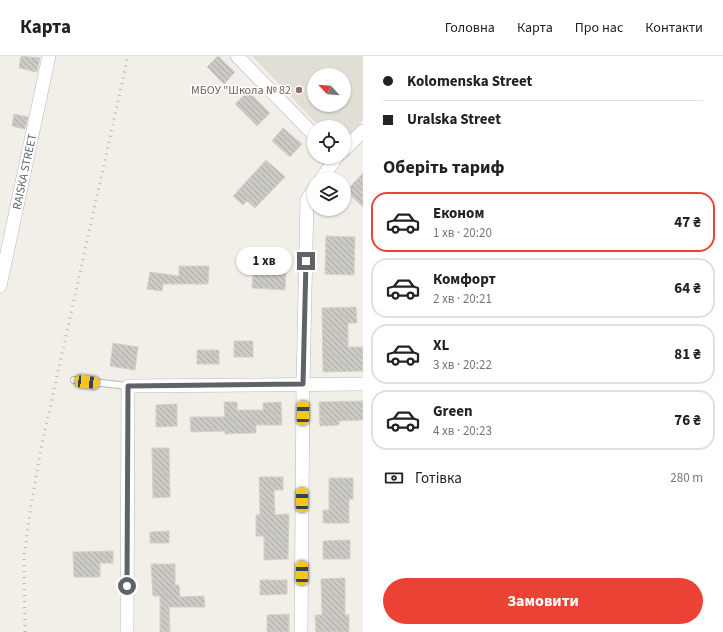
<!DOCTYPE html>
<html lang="uk">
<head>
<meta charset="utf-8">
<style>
  :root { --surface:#fff; --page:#f2f2f2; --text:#222; --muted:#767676; --line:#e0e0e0; --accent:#ea4335 }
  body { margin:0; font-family:"Source Sans 3",sans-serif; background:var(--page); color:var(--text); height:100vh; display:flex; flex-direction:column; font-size:15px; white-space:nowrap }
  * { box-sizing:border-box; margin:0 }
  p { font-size:13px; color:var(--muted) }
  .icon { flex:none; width:22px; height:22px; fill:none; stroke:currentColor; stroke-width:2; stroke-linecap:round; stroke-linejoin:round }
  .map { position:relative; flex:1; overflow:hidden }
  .panel { display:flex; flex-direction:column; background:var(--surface); width:360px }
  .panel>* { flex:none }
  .guide { display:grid; align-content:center; height:88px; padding:0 20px; background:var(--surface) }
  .needle { width:26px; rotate:296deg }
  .controls { position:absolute; left:307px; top:12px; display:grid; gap:8px }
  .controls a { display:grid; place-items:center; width:44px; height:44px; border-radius:50%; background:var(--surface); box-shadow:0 1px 3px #0004; font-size:20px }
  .end { position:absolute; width:18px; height:18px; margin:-9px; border:5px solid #5f6368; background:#fff; box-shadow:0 0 0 2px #fff }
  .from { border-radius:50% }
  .bubble { position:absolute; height:28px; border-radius:14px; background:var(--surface); box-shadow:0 1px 3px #0004; font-size:13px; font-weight:700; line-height:28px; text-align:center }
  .car { position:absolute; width:12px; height:24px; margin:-12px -6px; border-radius:5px; box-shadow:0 0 3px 1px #0007; background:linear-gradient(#f5c518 24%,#345 0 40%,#f5c518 0 76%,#345 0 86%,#f5c518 0) }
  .guide b { display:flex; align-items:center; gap:14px; height:38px; font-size:15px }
  .guide b+b { border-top:1px solid var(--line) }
  .guide i { width:10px; height:10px; background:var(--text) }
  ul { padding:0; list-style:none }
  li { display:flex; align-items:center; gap:12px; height:60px; margin:0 8px 6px; padding:0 12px; border:2px solid var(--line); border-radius:16px }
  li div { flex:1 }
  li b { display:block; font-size:15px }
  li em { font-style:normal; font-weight:700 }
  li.current { border-color:var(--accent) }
  li>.icon { width:36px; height:36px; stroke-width:1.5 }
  h2 { padding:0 20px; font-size:18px; line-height:48px }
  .pay { display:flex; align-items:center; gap:10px; height:44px; padding:0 20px; font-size:15px }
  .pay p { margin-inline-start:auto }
  .button { display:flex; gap:8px; margin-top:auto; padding:8px 20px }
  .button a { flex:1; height:46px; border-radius:24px; background:var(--accent); color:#fff; font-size:16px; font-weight:700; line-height:46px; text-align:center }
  header { display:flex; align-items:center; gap:24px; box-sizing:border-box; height:56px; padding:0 20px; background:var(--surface); border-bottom:1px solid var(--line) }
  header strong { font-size:19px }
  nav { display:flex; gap:22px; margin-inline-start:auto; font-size:14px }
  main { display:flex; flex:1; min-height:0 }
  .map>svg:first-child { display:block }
  .education { fill:#e1ded6; fill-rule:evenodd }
  .building { fill:url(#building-back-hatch); stroke:#d6d1c6 }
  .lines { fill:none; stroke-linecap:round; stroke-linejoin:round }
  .service-casing { stroke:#b5b8bc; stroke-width:8 }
  .minor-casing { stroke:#b5b8bc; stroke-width:14 }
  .service { stroke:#fff; stroke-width:6 }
  .minor { stroke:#fff; stroke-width:13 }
  .rail { stroke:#b6b7b8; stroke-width:3; stroke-dasharray:1 5; stroke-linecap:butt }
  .route { stroke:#5f6368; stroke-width:5 }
  .education-dot { fill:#8d6e63; stroke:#fff; stroke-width:1.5 }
  .labels { text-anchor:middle; stroke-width:3; stroke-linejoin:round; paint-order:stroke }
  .education-label { font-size:12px; fill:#785e54; stroke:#fff; text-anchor:end }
  .street-label { font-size:12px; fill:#5f6368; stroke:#fff }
</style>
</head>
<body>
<header>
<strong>Карта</strong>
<nav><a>Головна</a><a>Карта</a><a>Про нас</a><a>Контакти</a></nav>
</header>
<main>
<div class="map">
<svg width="363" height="576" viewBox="0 0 363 576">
  <defs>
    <pattern id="building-back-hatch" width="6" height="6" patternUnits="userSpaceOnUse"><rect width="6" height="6" fill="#cccac5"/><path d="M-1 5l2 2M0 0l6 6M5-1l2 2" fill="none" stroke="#a9a8a4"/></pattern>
  </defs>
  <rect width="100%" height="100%" fill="#f1efe8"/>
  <path class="education" d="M252,0H363V64L344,84V71H320ZM314,19H344V49H314Z"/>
  <path class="building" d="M21,0L40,2L37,16L19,12Z
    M218,0L235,16L224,28L207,11Z
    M248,35L270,57L257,70L235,48Z
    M14,58L28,61L25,73L12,70Z
    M283,72L302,88L290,101L272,85Z
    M266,104L285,121L255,152L247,145L243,149L233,140Z
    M363,117V151L346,135Z
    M326,180L355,181L354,219L325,218Z
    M254,208L286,210L285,234L252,232Z
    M179,210H209L208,228H163L162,235L147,233L150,216L179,220Z
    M356,251L357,267H348V291H363V315L323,316L322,252Z
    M234,285H253V301H234Z
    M113,287L138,291L135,314L110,310Z
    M197,294H219V308H197Z
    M363,345V364L339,365V369L320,370L319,346Z
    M224,346H237V354H263V347L281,346L282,369H256V377L225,378V375L191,376L190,361H225Z
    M177,348V370L156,371V349Z
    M152,392H169L170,441L153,442Z
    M259,421H283V434H274L275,459L289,458L288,503L264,504V480H256V459H260Z
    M329,422H353V443H349V467H323V454H329Z
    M169,475V487H150V476Z
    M350,484V503H323V485Z
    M113,495V507H100V521H74L73,496Z
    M151,508H175V529H179L180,541L204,540L205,551H169L170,576H160V540H153Z
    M345,522V559H349V576H316L315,559H322L321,523Z
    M260,524H287V538L260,539Z
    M289,558V576H267V559Z"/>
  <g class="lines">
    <g class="service-casing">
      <path id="service" d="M74,324L128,330"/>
    </g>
    <g class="minor-casing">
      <g id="minor">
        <path d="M237,0L314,79"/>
        <path d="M344,94L363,75"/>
        <path d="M321,123L337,101"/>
        <path id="s1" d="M0,230L49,0"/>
        <path d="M127,576L128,330L363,328"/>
        <path d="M301,576L303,328L307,144L314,133"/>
      </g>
    </g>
    <use href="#service" class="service"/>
    <use href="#minor" class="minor"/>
    <path class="rail" d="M25,576L24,501L31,449L42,388L128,0"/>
  </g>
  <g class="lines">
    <path class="route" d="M127,530L128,330L303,328L306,205"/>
  </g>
  <circle class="education-dot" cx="299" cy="34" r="4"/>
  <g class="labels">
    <g class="education-label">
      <text x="291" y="38">МБОУ "Школа № 82</text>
    </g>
    <g class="street-label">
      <text dy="4" stroke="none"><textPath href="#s1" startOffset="117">RAISKA STREET</textPath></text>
    </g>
  </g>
</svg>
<div class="controls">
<a><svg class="needle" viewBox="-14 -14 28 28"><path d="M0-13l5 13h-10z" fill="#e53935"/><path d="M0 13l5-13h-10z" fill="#767676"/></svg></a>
<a><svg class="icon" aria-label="locate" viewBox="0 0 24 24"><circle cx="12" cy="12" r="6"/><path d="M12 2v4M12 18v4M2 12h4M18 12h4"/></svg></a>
<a><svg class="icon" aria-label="layers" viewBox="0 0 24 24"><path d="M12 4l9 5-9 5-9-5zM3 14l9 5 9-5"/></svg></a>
</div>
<i class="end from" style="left:127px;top:530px"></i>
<i class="end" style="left:306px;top:205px"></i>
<div class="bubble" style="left:236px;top:191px;width:56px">1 хв</div>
<i class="car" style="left:87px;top:326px;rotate:96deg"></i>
<i class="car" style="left:303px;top:357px;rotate:1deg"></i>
<i class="car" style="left:302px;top:444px;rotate:0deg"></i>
<i class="car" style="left:302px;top:517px;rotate:0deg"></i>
</div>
<section class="panel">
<div class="guide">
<b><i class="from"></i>Kolomenska Street</b>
<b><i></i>Uralska Street</b>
</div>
<h2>Оберіть тариф</h2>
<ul>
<li class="current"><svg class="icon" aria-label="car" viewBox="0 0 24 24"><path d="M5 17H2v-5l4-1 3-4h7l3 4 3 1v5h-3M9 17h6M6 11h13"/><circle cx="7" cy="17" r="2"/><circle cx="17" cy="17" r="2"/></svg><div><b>Економ</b><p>1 хв · 20:20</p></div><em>47 ₴</em></li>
<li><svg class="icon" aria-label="car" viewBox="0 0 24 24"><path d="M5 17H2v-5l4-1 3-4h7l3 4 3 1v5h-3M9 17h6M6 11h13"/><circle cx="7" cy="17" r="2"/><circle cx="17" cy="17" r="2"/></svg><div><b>Комфорт</b><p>2 хв · 20:21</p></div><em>64 ₴</em></li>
<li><svg class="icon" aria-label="car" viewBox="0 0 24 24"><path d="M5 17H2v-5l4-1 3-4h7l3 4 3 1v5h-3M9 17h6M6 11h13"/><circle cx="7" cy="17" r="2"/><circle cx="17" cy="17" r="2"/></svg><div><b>XL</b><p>3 хв · 20:22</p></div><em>81 ₴</em></li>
<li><svg class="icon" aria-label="car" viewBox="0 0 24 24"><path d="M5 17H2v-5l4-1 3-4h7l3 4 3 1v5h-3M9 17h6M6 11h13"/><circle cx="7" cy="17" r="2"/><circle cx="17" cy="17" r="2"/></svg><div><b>Green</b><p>4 хв · 20:23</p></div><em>76 ₴</em></li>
</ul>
<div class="pay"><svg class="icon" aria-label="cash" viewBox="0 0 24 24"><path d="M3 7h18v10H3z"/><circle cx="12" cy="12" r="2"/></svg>Готівка<p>280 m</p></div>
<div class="button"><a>Замовити</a></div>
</section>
</main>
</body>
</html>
